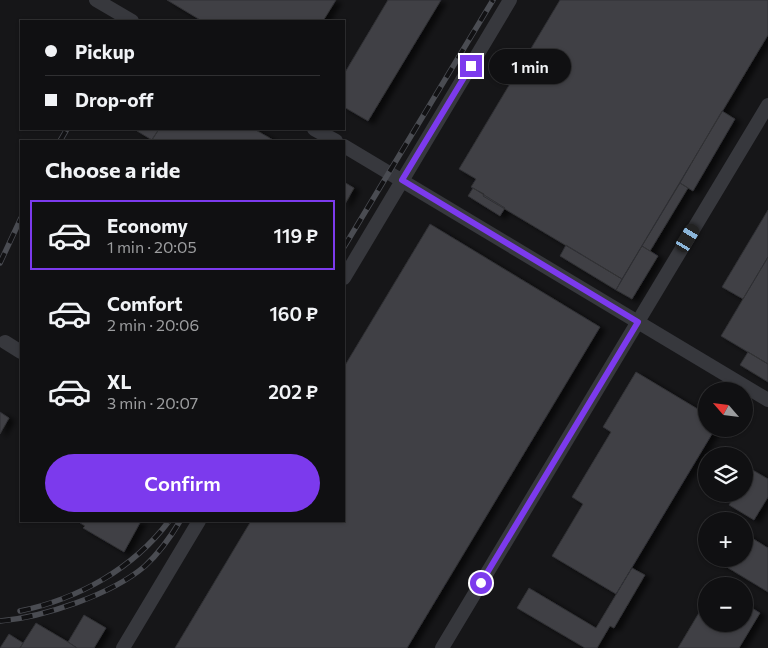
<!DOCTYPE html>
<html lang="en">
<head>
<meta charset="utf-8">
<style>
  :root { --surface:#101012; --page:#1e1e20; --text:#f1f3f6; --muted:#9c9d9f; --line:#303032; --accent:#7c3aed }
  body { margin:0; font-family:Commissioner,sans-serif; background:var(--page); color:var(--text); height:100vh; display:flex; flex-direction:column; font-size:19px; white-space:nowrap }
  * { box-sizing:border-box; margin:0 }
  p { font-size:16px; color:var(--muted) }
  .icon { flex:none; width:28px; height:28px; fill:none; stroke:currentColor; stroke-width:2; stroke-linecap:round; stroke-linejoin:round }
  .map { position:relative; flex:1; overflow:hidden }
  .sheet { position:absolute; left:20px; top:140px; width:325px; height:382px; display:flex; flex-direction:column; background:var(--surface); border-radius:0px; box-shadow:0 1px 4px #0004,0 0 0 1px var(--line) }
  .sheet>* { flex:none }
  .hud { position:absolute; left:20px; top:20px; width:325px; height:110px; border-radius:0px; box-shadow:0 1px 4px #0004,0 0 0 1px var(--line); display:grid; align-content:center; height:110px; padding:0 25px; background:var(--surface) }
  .needle { width:32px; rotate:298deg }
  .buttons { position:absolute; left:698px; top:382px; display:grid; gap:10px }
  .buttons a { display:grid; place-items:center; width:55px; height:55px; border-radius:50%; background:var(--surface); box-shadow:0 1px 4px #0004,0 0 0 1px var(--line); font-size:25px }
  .end { position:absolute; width:22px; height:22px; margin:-11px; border:6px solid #7c3aed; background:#fff; box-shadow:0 0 0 2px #fff }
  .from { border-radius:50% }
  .bubble { position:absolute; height:35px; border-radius:18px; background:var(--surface); box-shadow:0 1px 4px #0004,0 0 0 1px var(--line); font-size:16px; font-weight:600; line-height:35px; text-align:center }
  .car { position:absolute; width:15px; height:30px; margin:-15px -8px; border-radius:6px; box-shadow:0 0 4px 1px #0007; background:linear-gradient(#222 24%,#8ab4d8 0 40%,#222 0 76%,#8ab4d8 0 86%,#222 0) }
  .hud b { display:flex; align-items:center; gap:18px; height:48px; font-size:19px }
  .hud b+b { border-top:1px solid var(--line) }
  .hud i { width:12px; height:12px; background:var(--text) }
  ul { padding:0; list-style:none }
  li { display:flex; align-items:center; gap:15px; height:70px; margin:0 10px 8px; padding:0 15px; border:2px solid transparent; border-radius:0px }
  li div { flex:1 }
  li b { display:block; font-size:19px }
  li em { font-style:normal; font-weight:600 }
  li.active { border-color:var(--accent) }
  li>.icon { width:45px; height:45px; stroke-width:1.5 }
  h2 { padding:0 25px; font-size:22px; line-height:60px }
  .action { display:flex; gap:10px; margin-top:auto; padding:10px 25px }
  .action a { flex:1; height:58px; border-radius:30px; background:var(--accent); color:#fff; font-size:20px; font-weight:600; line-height:58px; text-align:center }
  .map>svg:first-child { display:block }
  .building { fill:#404145; stroke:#303034; filter:url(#shadow) }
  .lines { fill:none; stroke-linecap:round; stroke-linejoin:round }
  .minor { stroke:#37383d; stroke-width:14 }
  .rail-casing { stroke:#4a4c52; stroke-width:5.5 }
  .rail { stroke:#111113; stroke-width:4; stroke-dasharray:11; stroke-linecap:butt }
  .route { stroke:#7c3aed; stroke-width:6 }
</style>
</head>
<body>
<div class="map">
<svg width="768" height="648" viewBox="0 0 768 648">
  <defs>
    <filter id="shadow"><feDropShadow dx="5.5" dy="3" stdDeviation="2.5" flood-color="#0009"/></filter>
  </defs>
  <rect width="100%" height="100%" fill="#161618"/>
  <path class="building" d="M167,0H336L323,21H202Z
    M388,0H441L368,121L344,107V74Z
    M560,0H768V35L622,279L483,196L484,194L471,187L476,179L459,169Z
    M722,111L735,119L693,191L680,183Z
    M139,129H159L152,140L137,131Z
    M159,129H254L275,141H151Z
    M344,182L354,188L344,206Z
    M680,183L688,188L650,251L642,246Z
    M473,188L505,208L500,216L468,196Z
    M768,210V257L743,299L722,287Z
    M430,224L600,327L407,648H175L251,521H344V367Z
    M566,245L622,279L616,290L560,256Z
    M642,246L658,256L632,299L616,290Z
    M768,257V364L721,336Z
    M748,352L768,364V382L740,365Z
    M636,372L706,414V429H715L616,594L552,556L583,504L572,497L611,432L603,427Z
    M0,412L9,418L0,434Z
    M751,469L768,479V497L754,520L729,505L736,494H744V481Z
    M77,521H141L124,552L83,528L85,526Z
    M744,533L768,548V592L715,560L716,559H744Z
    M632,568L645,575L614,628L610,626L597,648H585L517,608L529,588L596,628Z
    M706,601V624H744V603L760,613L739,648H678Z
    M84,615L106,628L94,648H77L68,642Z
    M36,623L68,642L77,648H20Z
    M9,634L23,643L20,648H0Z"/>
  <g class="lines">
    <path class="minor" d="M96,0L132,21
      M314,129L336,141
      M344,146L768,400
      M344,278L510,0
      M5,342L21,352
      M123,648L199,521
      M442,648L768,105"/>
    <g class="rail-casing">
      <path id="rail" d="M60,141L67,129
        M344,247L493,0
        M0,263L21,218
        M20,611C78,599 133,569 169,521
        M0,621C44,617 111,595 145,566C159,553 170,538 180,521"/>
    </g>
    <use href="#rail" class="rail"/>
  </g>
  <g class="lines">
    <path class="route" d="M471,66L402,180L638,322L481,583"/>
  </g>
</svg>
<div class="buttons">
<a><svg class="needle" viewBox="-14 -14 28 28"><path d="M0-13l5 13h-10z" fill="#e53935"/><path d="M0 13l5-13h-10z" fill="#9c9d9f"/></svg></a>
<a><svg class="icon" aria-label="layers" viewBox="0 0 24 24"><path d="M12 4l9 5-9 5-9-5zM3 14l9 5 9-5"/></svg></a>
<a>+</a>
<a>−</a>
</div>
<i class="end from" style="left:481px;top:583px"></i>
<i class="end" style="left:471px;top:66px"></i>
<div class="bubble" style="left:489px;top:49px;width:82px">1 min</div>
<i class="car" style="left:688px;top:238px;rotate:31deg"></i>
<div class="hud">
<b><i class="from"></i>Pickup</b>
<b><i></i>Drop-off</b>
</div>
<section class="sheet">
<h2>Choose a ride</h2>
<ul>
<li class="active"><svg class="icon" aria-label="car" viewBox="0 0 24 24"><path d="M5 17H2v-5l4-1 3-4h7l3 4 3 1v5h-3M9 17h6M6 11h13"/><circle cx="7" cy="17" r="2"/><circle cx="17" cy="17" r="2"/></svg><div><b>Economy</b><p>1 min · 20:05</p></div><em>119 ₽</em></li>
<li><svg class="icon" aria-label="car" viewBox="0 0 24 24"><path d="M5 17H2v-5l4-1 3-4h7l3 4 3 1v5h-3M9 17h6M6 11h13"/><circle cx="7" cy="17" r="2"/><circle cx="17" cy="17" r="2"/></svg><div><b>Comfort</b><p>2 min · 20:06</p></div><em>160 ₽</em></li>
<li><svg class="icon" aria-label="car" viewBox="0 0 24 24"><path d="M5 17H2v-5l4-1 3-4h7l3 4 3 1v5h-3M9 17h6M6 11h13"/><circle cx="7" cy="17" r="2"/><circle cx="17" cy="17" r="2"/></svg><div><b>XL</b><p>3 min · 20:07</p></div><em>202 ₽</em></li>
</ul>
<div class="action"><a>Confirm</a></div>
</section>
</div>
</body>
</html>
